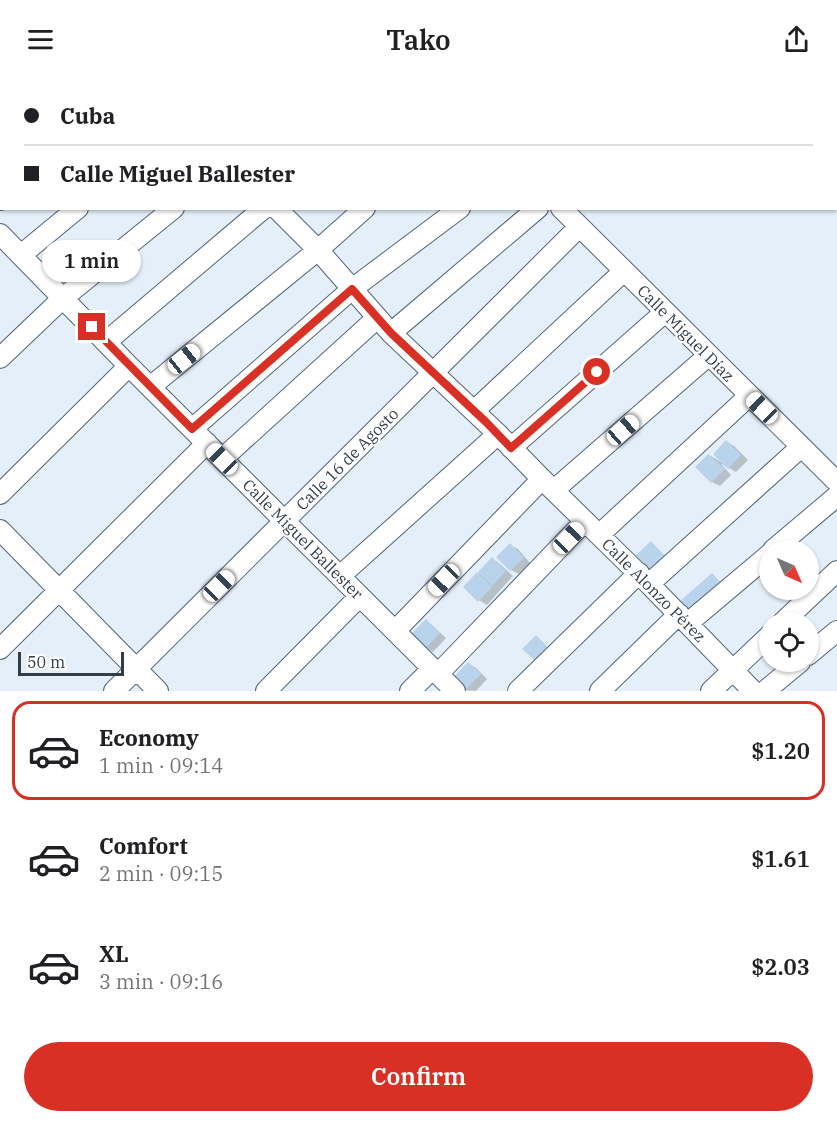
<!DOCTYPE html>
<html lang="en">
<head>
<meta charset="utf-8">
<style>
  :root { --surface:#fff; --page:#f2f2f2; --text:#202124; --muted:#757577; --line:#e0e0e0; --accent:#d93025 }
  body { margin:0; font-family:"IBM Plex Serif",serif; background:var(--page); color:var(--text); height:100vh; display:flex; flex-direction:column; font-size:22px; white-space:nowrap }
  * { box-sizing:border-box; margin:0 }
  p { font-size:20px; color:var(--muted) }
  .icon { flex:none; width:33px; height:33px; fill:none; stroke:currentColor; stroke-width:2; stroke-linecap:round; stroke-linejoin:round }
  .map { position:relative; height:613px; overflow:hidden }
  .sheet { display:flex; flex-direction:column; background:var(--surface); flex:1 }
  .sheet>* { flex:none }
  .hud { position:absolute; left:0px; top:0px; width:837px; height:132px; box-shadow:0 2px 4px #0004; display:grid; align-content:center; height:132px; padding:0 24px; background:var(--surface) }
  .needle { width:39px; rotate:135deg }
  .controls { position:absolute; left:759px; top:462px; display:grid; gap:12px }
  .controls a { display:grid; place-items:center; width:60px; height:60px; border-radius:50%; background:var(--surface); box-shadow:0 2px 4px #0004; font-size:30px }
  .scale { position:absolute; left:18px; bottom:15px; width:106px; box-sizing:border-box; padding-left:6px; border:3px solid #333d47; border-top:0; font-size:16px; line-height:21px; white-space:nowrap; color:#333d47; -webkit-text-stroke:4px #fff; paint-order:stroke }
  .end { position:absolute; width:27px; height:27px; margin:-14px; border:8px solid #d93025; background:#fff; box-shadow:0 0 0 3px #fff }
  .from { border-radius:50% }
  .bubble { position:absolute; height:42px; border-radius:21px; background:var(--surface); box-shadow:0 2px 4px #0004; font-size:20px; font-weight:600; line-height:42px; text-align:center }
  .car { position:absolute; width:18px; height:36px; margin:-18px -9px; border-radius:8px; box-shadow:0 0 4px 2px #0007; background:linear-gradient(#fff 24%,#345 0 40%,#fff 0 76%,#345 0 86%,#fff 0) }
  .hud b { display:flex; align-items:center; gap:21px; height:57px; font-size:22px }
  .hud b+b { border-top:2px solid var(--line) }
  .hud i { width:15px; height:15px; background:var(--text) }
  ul { padding:10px 0 0; list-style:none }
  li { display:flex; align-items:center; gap:18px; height:99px; margin:0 12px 9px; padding:0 12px; border:3px solid transparent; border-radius:18px }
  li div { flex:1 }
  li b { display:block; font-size:22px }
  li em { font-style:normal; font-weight:600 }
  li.current { border-color:var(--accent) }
  li>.icon { width:54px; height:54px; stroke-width:1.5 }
  .button { display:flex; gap:12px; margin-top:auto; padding:12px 24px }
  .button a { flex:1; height:69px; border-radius:36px; background:var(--accent); color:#fff; font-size:24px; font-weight:600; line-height:69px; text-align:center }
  header { display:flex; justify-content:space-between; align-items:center; height:78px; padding:0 24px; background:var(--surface); font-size:27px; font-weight:600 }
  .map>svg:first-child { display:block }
  .shadow { fill:#0003 }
  .building { fill:#bad3ec }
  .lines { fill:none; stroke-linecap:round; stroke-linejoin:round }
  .minor-casing { stroke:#50667b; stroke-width:22 }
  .minor { stroke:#fff; stroke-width:20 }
  .route { stroke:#d93025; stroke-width:8 }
  .labels { text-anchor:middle; stroke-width:4.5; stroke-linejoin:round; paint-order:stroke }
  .street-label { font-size:16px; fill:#333d47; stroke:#fff }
</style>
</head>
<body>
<header><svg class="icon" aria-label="menu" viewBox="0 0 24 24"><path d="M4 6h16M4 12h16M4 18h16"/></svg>Tako<svg class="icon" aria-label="share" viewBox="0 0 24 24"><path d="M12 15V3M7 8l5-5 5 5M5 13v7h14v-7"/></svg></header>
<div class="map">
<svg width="837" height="613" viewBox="0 0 837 613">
  <rect width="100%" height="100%" fill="#e5eff9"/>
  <path class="shadow" d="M727,364L734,368L748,382L736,394L722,386V387L731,397L720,408L712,404L709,377L723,385Z
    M510,467L518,471L530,485L519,496L511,492Z
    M493,481L500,486L513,498L487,527L479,522L465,509Z
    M426,543L433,548L446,560L433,574L426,569Z
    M469,586L476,590L487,601L476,613L465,612Z"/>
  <path class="building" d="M726,362L741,377L728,391L713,376Z
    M708,376L725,391L711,405L695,389Z
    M651,463L668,481L652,496L635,478Z
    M510,465L524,480L510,493L496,479Z
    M492,479L506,493L492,508L478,494Z
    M477,494L492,509L478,524L463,509Z
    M712,495L724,508L691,537L679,524Z
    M426,541L440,555L425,571L410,557Z
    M536,557L551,572L538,585L522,571Z
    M468,584L481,596L464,613L452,601Z"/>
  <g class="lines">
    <g class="minor-casing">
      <path id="minor" d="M801,0L802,2
        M37,2L38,0
        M144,2L145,0
        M234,2L236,0
        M329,2L331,0
        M425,2L427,0
        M0,30L2,29
        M836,35L837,36
        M0,122L2,121
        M276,130L318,172L391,255L498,356L542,401L649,506L753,613
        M561,130L837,404
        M0,156L129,288L455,613
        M21,177L78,130
        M391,255L538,130
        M106,264L264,130
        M0,280L63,220L174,130
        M150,309L318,172L365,130
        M474,333L624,193
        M192,351L352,211L460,130
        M511,370L665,234
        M222,381L377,240
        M554,412L709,277
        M0,416L129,288
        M0,452L158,613
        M600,456L749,318
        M773,472L837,418
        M340,498L498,356
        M649,506L801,369
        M783,544L837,493
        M688,545L770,476
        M395,553L542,401
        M0,571L207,365
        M808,577L837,553
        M438,596L585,443
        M114,613L579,149
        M266,613L360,518
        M410,613L432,591
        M518,613L639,495
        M600,613L679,536
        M711,613L770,557
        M765,613L800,584"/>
    </g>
    <use href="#minor" class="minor"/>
  </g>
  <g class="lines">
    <path class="route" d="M92,249L192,351L352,211L391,255L486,344L511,370L597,294"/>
  </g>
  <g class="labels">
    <g class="street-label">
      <text transform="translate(686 255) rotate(45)" y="6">Calle Miguel Díaz</text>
      <text transform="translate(347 381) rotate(-45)" y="6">Calle 16 de Agosto</text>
      <text transform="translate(303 461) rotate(45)" y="6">Calle Miguel Ballester</text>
      <text transform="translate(654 512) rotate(45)" y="6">Calle Alonzo Pérez</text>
    </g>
  </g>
</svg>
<div class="controls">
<a><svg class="needle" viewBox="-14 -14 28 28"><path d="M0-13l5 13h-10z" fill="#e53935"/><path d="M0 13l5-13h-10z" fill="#757577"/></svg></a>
<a><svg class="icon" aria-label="locate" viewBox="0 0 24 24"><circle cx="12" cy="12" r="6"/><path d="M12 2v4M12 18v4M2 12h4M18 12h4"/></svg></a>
</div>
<div class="scale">50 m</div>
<i class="end from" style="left:597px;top:294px"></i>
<i class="end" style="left:92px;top:249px"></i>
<div class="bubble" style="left:42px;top:162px;width:99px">1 min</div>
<i class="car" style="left:184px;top:281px;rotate:51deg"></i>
<i class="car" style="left:762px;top:330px;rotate:314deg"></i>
<i class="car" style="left:623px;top:352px;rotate:49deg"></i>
<i class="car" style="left:222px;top:381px;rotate:315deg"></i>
<i class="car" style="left:569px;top:460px;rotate:44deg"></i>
<i class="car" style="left:444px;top:502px;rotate:224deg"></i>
<i class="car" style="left:219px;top:508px;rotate:45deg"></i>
<div class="hud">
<b><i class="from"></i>Cuba</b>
<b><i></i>Calle Miguel Ballester</b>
</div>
</div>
<section class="sheet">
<ul>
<li class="current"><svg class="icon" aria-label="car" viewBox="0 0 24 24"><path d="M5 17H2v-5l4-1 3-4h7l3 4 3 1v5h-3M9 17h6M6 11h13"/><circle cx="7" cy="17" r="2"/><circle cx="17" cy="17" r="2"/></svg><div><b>Economy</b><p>1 min · 09:14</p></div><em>$1.20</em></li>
<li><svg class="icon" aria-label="car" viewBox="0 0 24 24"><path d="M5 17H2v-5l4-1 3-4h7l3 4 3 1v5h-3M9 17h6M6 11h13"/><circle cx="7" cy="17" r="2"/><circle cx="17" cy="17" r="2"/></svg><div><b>Comfort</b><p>2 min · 09:15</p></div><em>$1.61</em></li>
<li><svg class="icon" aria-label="car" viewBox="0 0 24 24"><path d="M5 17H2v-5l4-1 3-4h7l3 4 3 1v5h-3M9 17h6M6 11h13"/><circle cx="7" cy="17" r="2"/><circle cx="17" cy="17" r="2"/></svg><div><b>XL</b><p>3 min · 09:16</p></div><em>$2.03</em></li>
</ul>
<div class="button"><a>Confirm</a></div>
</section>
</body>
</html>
